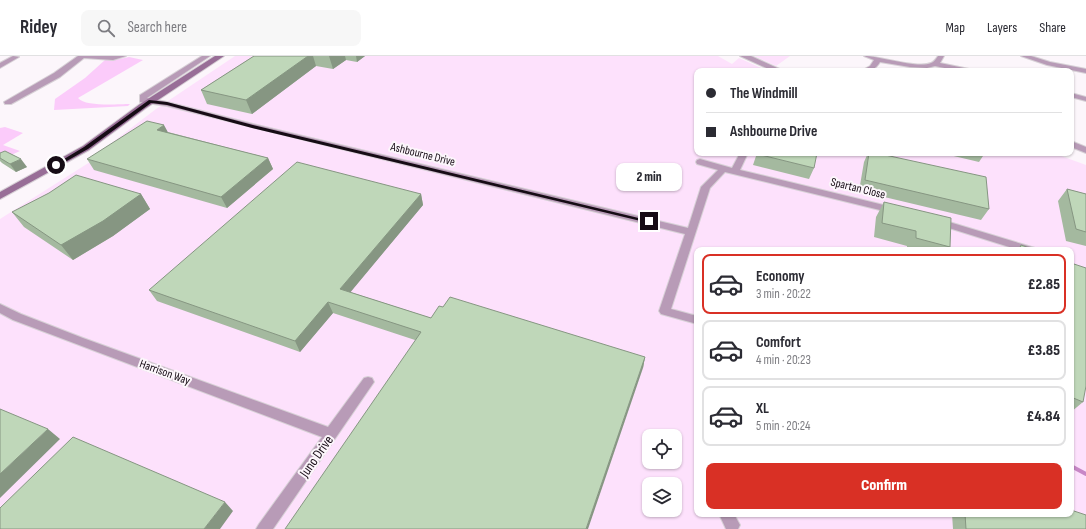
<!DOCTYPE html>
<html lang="en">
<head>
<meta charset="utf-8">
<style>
  :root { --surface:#fff; --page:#f7f7f7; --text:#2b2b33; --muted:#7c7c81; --line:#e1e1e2; --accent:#d93025 }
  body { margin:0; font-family:"Sofia Sans Condensed",sans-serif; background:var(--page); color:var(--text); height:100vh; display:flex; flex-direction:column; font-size:15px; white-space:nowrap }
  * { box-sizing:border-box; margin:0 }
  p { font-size:13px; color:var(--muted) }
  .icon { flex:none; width:22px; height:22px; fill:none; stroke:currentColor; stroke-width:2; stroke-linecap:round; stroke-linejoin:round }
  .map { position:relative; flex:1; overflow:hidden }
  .side { position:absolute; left:694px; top:191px; width:380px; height:270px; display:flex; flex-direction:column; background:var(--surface); border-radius:8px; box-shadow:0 1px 3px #0004 }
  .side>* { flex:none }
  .top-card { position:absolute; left:694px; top:12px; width:380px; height:88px; border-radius:8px; box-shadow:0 1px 3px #0004; display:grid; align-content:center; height:88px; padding:0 12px; background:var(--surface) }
  .tools { position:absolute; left:642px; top:373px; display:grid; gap:8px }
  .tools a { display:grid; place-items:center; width:40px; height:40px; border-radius:8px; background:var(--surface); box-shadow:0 1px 3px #0004; font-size:20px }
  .end { position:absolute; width:18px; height:18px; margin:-9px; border:5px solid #160c15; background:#fff; box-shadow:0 0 0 2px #fff }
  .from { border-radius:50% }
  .bubble { position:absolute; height:28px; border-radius:8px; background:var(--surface); box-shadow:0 1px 3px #0004; font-size:13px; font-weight:800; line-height:28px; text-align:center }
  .top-card b { display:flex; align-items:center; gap:14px; height:38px; font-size:15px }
  .top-card b+b { border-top:1px solid var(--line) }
  .top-card i { width:10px; height:10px; background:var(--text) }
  ul { padding:7px 0 0; list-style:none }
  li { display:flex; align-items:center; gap:12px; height:60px; margin:0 8px 6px; padding:0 4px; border:2px solid var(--line); border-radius:8px }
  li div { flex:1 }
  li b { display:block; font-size:15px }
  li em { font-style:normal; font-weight:800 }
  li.active { border-color:var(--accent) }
  li>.icon { width:36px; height:36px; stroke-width:1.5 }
  .button { display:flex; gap:8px; margin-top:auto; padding:8px 12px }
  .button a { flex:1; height:46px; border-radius:8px; background:var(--accent); color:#fff; font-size:16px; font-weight:800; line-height:46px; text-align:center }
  header { display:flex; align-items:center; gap:24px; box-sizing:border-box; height:56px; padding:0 20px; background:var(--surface); border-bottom:1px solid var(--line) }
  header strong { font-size:19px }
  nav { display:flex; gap:22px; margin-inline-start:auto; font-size:14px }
  .search { width:280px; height:36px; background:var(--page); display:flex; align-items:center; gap:10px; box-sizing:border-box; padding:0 14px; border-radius:8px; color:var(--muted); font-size:15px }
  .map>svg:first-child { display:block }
  .built { fill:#fde1fc; fill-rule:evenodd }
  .green { fill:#fbcbfa }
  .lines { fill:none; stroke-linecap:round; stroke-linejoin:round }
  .stream { stroke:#c787c6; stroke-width:4 }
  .minor-casing { stroke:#d7d1d6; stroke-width:2 }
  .tertiary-casing { stroke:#d7d1d6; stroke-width:2 }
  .secondary-casing { stroke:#d7d1d6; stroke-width:2 }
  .minor { fill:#b89bb7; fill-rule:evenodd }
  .tertiary { fill:#b89bb7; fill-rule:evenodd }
  .secondary { fill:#986e97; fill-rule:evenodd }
  .wall { fill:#a4b99f }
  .shaded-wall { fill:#869682 }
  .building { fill:#bfd7b9; stroke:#869682 }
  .route { fill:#160c15 }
  .labels { text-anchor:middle; stroke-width:4; stroke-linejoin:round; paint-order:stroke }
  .street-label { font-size:12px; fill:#160c15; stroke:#fcf6fb }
  .near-street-label { font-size:14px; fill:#160c15; stroke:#fcf6fb }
</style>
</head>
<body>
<header>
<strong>Ridey</strong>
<div class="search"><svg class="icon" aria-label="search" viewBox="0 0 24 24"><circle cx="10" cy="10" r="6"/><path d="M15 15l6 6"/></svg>Search here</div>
<nav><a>Map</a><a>Layers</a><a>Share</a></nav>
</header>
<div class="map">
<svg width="1086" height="473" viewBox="0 0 1086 473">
  <rect width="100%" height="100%" fill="#fcf6fb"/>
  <path class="built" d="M235,0H718L732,8L739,2L768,15H697V97H1053L1086,109V473H0V163L101,99V95L156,53ZM697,194H1071V458H697ZM649,380H675V406H649ZM649,428H675V454H649Z
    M754,0H790L776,10Z"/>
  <path class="green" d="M129,1L143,4L78,42C85,51 118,48 130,48L128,50L54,54L55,43L85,22L105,4H115Z
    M5,71L23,77L3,89L20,95L0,104V72Z"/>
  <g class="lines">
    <path class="stream" d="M1071,410L1086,418"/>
    <g class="minor-casing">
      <path id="minor" d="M13,0L19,1L0,12V7Z
        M78,0H126L113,4L84,2L60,21L11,48H5L4,46L54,17Z
        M202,0H210L147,42L167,46L253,68L688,172L701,131L718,114L697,108L696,106L697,104L700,103L732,112L740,97H748L740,114L896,152L901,155L896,158L725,116L710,132L671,253L697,260V268L661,258L659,255L685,178L167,50L140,46V39Z
        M864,0C880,0 918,13 931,7C934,6 936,3 938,0H944L940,7L969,13L973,15H959L935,10L927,12L910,11L880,6C875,14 871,15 861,15L870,10L874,4Z
        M1021,0H1031L1050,6L1086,13V17L1047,9Z
        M1071,37L1086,41V45L1071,41Z
        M936,162L1035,192L1036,194H1019L933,167L931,165Z
        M0,248L21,258L83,282L328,371L364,322L368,321L372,322L374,326L273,473H256L259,468L322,381L13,264L0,257Z
        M719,458H734L740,469L738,473H726Z"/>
    </g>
    <g class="tertiary-casing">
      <path id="tertiary" d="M740,0H751L784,15H773Z
        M1071,85L1086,91V97L1071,91Z"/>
    </g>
    <g class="secondary-casing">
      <path id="secondary" d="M215,0H224L146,52L89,94L0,143V136L83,90L140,48Z"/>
    </g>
    <use href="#minor" class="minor"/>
    <use href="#tertiary" class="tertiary"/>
    <use href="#secondary" class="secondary"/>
  </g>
  <path class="wall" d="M254,0H365L357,6L346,4L333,13L316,10L252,58L207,48L201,34Z
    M168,76L268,102L273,113L227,152L94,114L87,103Z
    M0,97L27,111L16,116L2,107L0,105Z
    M757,97L814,112L809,123L753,109Z
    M868,97H876L989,153L981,164L859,135L864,106Z
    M941,97H985L979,106Z
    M1067,133L1086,138V190L1066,185L1058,145Z
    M141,138L150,153L113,180L73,204L24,171L12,156Z
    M421,138L423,149L350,236L431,262L645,301L643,312L415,284L333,257L300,296L157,245L149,234Z
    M884,146L950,191L948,194H907V190L874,181L876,161Z
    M1021,189L1035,194H1017Z
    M1071,207L1083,346L1071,356Z
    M952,458H1071L1086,473H953Z"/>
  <path class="shaded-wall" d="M308,0H313L316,10L252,58L246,44Z
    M329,0H345L346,4L333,13Z
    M356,0H365L357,6Z
    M164,69L170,80L157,74Z
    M268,102L273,113L227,152L221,141Z
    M21,103L27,111L16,116L10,108Z
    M141,138L150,153L113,180L73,204L61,189Z
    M421,138L423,149L344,244L340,233Z
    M328,246L333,257L300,296L295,285Z
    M645,301L643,312L588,473H586Z
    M48,373L60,383L0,442V418Z
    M225,446L233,455L220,473H204Z"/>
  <path class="building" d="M254,0H308L246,44L201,34Z
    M147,65L164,69L157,74L268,102L221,141L87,103Z
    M5,95L21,103L10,108L0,102V97Z
    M757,97H817L814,112L757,98Z
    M869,97H876L986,121L989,153L865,124Z
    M297,106L421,138L340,233L431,262L439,250L443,251L450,241L645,301L586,473H285L421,276L328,246L295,285L149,234Z
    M76,119L141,138L103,165L61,189L12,156L49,137Z
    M1067,133L1086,138V176L1076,173Z
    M884,146L951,162L950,191L916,182V175L882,167Z
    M1021,189L1035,194H1019Z
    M1071,207L1086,212V330L1083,346L1071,341Z
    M0,353L48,373L0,418Z
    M73,381L225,446L204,473H0V452Z
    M1071,454L1086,459V473H966L965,458H1071Z"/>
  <path class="route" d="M149,44L167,46L253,69L651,165L649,167L252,72L167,49L151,47L88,93L58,110L54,109L84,91Z"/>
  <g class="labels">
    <g class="street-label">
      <text transform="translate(423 98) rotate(14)" y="4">Ashbourne Drive</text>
      <text transform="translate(858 132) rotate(14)" y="4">Spartan Close</text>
      <text transform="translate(165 316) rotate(20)" y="4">Harrison Way</text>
    </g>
    <g class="near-street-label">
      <text transform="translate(316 400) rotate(-55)" y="5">Juno Drive</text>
    </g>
  </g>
</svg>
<div class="tools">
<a><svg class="icon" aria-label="locate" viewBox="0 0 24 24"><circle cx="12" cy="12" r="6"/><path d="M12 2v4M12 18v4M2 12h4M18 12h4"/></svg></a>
<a><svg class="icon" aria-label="layers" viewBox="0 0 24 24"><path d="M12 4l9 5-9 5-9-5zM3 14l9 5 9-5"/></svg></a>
</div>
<i class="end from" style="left:56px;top:109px"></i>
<i class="end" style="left:649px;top:165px"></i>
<div class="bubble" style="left:616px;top:107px;width:66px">2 min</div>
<div class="top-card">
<b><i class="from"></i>The Windmill</b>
<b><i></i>Ashbourne Drive</b>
</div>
<section class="side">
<ul>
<li class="active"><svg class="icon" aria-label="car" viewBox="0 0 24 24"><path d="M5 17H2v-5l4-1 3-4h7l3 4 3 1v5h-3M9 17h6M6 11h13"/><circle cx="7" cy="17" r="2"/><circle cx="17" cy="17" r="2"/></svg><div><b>Economy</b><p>3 min · 20:22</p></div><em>£2.85</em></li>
<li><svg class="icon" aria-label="car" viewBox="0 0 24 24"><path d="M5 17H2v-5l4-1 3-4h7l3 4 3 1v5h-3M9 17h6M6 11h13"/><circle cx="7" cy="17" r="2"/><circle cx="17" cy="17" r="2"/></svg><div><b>Comfort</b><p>4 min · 20:23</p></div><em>£3.85</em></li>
<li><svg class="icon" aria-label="car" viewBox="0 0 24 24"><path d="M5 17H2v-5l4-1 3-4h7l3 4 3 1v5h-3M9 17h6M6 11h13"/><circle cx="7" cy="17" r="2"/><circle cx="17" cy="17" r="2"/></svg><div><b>XL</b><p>5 min · 20:24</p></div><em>£4.84</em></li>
</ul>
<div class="button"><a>Confirm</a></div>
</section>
</div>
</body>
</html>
